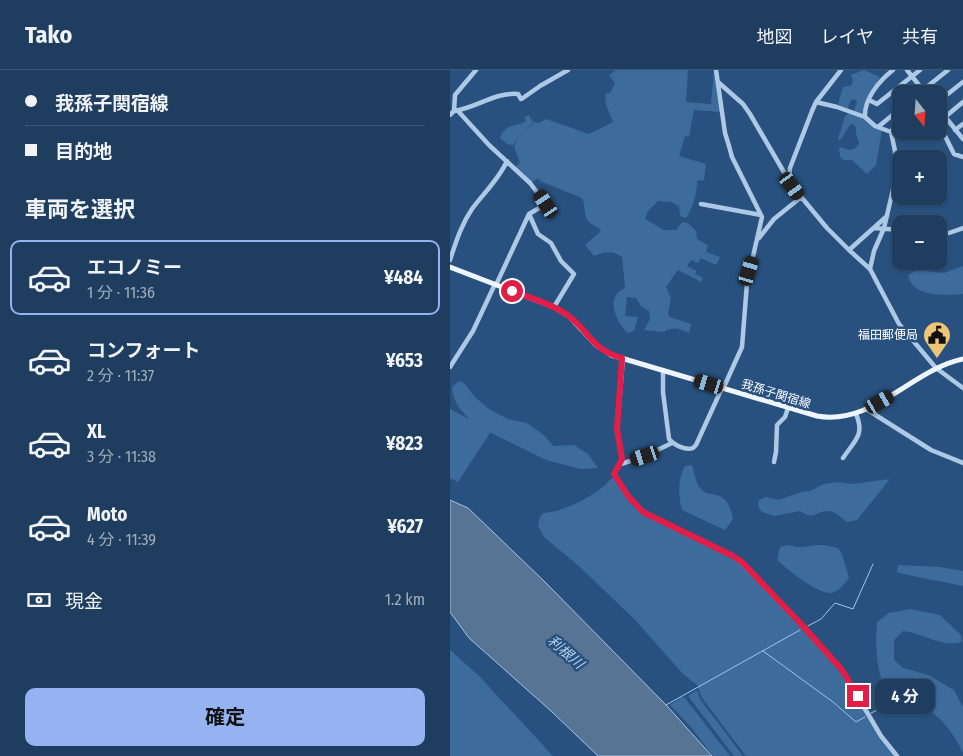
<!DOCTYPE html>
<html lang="ja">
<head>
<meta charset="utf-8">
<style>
  :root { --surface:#1e3d5f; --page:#264465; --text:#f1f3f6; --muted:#a1aebd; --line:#3c5674; --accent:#95b2f1 }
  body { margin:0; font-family:"Fira Sans Condensed","Noto Sans JP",sans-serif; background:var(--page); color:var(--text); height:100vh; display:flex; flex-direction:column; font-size:19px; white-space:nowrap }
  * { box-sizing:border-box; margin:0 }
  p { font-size:16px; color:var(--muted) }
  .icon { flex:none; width:28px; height:28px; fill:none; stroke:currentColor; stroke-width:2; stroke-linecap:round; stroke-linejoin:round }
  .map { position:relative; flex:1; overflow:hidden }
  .sheet { display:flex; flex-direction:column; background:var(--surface); width:450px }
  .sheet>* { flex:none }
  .top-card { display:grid; align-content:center; height:110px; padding:0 25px; background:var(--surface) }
  .needle { width:32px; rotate:163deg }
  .controls { position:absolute; left:442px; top:15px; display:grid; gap:10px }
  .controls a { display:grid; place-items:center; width:55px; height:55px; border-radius:10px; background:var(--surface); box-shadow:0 1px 4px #0004,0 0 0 1px var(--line); font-size:25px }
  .end { position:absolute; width:22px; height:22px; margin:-11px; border:6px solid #e11d48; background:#fff; box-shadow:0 0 0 2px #fff }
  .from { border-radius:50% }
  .bubble { position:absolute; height:35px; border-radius:10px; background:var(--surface); box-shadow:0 1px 4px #0004,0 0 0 1px var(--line); font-size:16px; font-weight:700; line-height:35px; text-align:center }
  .car { position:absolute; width:15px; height:30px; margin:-15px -8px; border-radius:6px; box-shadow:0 0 4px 1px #0007; background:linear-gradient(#222 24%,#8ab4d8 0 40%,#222 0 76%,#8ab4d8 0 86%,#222 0) }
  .top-card b { display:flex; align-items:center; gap:18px; height:48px; font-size:19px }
  .top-card b+b { border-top:1px solid var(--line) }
  .top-card i { width:12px; height:12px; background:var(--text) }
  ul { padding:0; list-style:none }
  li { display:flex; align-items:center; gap:15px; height:75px; margin:0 10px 8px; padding:0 15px; border:2px solid transparent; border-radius:10px }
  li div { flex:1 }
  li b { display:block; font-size:19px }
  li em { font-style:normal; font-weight:700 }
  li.on { border-color:var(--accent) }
  li>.icon { width:45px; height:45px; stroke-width:1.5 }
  h2 { padding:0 25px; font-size:22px; line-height:60px }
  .pay { display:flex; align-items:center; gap:12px; height:55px; padding:0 25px; font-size:19px }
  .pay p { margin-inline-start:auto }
  .cta { display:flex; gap:10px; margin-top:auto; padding:10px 25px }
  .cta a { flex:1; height:58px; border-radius:10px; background:var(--accent); color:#111; font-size:20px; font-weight:700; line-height:58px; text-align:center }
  header { display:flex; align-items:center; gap:30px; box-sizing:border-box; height:70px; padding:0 25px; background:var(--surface); border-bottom:1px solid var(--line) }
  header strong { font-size:24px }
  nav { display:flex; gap:28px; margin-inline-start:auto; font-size:18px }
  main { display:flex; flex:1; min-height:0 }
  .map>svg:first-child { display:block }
  .green { fill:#3c6b9c }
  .water { fill:#587495; stroke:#a3c4e5 }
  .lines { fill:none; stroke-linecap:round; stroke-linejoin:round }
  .stream { stroke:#a3c4e5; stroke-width:1 }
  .minor { stroke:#aec9e5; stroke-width:4.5 }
  .major { stroke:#eff5fd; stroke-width:5 }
  .route { stroke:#e11d48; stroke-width:6 }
  .labels { text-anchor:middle; stroke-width:5; stroke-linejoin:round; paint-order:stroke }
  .poi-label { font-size:12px; fill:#fff; stroke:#28517f; text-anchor:end }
  .street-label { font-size:12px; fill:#fff; stroke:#28517f }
  .water-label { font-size:14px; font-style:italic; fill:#bad3ed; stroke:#28517f }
</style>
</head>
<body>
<header>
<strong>Tako</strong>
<nav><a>地図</a><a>レイヤ</a><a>共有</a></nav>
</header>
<main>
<section class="sheet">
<div class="top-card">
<b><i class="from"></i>我孫子関宿線</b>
<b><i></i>目的地</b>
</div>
<h2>車両を選択</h2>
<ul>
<li class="on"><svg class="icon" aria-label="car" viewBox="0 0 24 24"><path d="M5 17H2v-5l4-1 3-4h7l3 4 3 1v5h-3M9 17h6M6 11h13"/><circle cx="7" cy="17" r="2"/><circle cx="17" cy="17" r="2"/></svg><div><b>エコノミー</b><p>1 分 · 11:36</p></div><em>¥484</em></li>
<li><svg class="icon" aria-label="car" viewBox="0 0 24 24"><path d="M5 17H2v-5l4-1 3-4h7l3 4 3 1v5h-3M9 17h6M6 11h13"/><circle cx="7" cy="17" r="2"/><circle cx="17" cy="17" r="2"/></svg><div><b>コンフォート</b><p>2 分 · 11:37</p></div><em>¥653</em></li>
<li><svg class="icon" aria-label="car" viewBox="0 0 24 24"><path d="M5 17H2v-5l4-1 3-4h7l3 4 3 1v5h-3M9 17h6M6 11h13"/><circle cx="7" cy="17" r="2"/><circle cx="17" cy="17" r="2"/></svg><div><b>XL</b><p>3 分 · 11:38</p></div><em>¥823</em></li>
<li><svg class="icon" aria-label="car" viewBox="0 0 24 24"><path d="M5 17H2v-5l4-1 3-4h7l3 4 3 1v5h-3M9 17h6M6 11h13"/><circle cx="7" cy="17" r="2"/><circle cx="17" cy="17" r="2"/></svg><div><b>Moto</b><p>4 分 · 11:39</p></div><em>¥627</em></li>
</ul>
<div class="pay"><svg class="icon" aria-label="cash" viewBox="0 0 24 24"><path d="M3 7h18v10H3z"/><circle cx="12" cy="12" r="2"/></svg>現金<p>1.2 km</p></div>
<div class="cta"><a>確定</a></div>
</section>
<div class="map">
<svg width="513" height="686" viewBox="0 0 513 686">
  <rect width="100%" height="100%" fill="#28517f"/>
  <path class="green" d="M166,0H238L236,32L261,34L264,0H265L271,42L244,40L239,67L235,66L229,86L256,94L254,110L247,111C247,124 243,136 237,147L234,148L230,145L229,136L221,132L208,131L198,141L195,149L214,160H226L232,152L238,153L246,161L247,169L258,175L256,182L270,187L266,195L251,188L248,193L241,190L237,196L247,201L245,204L253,208L251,212L228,200L216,217L221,228L218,244L220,247L241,254L239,263C230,259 223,256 214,262L194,260L200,249L199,241L191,236L186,228L177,227L175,246L188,247L184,261L178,263C166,252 154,227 175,218L172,187C162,180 155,182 144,186L135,175L151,161C147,155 142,156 138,151C133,145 136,135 132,128L90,111L88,108L81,113L65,97L70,93L64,76L69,66L63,75L57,74L50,68C54,55 64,56 75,52L76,50L74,47L79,45L83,52L70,66L84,52L89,53L96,49L139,64L163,52L156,35L155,24L160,23L165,13L159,5Z
    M414,0L430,7L417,31L413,45L404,42L407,31L404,29L401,30L397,40L388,34L393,17C402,16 405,14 401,5Z
    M399,43L413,47L432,60L426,95L417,104L402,90H394L390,87L389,77C399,80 403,82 409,74L406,63V57L403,54L400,55L391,69L389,71L388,69L395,46Z
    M513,196V224C494,225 463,228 458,205L467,200L494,203Z
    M9,311L14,313L26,328L39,339L58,349L77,353L95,366L103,376L124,375L138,384L148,398L131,399L96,390L39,362L40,363L8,412L0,408V339L19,349C9,338 3,332 2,317Z
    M242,395C244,401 245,409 248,415C258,433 276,413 283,449L275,460L232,440C228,427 228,407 235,396Z
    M162,408H165L183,436L192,444L274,484L289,492L383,591L396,610L430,668L445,686H296L252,628L247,615L233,604L185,550L131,498L94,467L88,456L90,447L93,443C99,442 106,442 112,439C131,433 149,422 162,408Z
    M440,409L407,450L397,452C392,448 384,440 376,441C364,443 363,450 350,441L325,446L312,442L309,438L308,431L316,427L329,430L351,422L360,421L374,414L388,412L402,414Z
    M339,475C354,480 356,475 371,475C377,475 382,477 388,478L392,484L399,508C394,514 389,522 381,523C367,524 337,499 327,490L330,477Z
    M448,495L490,497L513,501V516L453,504L447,502Z
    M460,539L490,545L511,565L512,572C492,578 473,563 453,561L444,570V590L453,598L478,605L504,620L513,637V683C496,647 475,632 437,624C426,599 425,578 427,552L439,543Z
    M0,580L29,606L103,686H0Z
    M247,620L250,629L293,686H284L238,626Z
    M232,627L235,628L280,686H263L240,656L220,635Z"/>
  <path class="water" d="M0,430L18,438L95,512L218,637L262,686H148L101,641L19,568L0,542Z"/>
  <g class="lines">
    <path class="stream" d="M358,556L371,549L385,533L403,539L423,494
      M313,581L383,632L406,652L415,647
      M216,635L350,560
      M421,643L432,638"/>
    <path class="minor" d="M266,0L275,63L279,76L282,87L312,147L297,213L292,277L273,319
      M391,0L366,32L362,41L340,98L339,108L342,116L377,158L399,180L420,199L449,254L486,298L513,318
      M457,0L476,24
      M268,12L293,34L300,44L335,104L339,105
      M468,24L498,0
      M419,30L427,34L470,0
      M489,31L513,12
      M366,32L387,37L415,47L425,56L441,62L445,81V111L434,158L424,181L420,199
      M489,39L513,69
      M4,41L5,25L26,0
      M8,41L39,75L80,113L96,134L79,144L46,215
      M0,45L4,41C26,38 45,22 68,24L71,29L73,28L90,16L118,0
      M415,47C414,29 429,11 443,0
      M495,47L513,32
      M489,54L504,84L513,87
      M428,57L451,38
      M505,60L513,54
      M441,62L446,54L451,51
      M251,134L311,145
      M79,144L88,164L101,173L111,191L124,204L104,237
      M424,158L451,160
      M489,163H499L513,158
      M309,168L324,149L350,128
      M399,180L437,146
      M0,190C6,172 11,155 22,139C33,124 49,109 57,91
      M173,288L167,359L172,389L164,404L178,426L193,442L283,486L292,493L352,555L392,600L431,666L447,686
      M0,297L23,261L45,214
      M213,300V322L219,369C224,375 236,381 243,378L246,375L272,318
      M416,339L481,380L513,393
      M393,388C405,370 415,365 406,344
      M324,392L326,382L327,355L335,347L338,338
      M171,394L195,386L222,373"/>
    <path class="major" d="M0,197L104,237L120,247L146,275L161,285L367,346C423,356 461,300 513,289"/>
  </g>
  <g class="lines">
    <path class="route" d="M62,221C80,228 100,233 116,244C139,260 141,280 172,288L167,359L172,389L164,404L178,426L193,442L283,486L292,492L352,555L392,600L408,626"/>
  </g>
  <defs>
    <g id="civic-pin" transform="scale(1.4375)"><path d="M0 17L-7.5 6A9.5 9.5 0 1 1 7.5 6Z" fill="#edc675" stroke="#28517f"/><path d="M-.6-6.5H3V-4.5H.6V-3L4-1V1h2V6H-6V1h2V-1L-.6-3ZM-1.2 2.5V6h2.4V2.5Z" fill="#111"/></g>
  </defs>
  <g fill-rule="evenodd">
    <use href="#civic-pin" x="487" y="265"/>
  </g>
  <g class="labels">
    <g class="poi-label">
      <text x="468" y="269">福田郵便局</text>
    </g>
    <g class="street-label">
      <text transform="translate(326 324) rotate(17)" y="4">我孫子関宿線</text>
    </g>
    <g class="water-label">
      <text transform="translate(116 582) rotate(41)" y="5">利根川</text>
    </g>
  </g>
</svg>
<div class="controls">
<a><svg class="needle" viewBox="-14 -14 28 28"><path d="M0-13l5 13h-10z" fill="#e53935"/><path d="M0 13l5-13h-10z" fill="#a1aebd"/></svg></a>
<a>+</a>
<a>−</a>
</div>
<i class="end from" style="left:62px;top:221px"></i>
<i class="end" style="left:408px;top:626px"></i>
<div class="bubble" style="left:425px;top:609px;width:60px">4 分</div>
<i class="car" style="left:342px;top:116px;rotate:144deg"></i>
<i class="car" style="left:96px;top:134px;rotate:327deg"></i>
<i class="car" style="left:299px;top:201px;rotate:17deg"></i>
<i class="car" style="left:259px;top:314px;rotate:287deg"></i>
<i class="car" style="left:430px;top:332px;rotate:60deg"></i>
<i class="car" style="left:195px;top:386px;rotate:252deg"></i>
</div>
</main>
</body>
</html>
